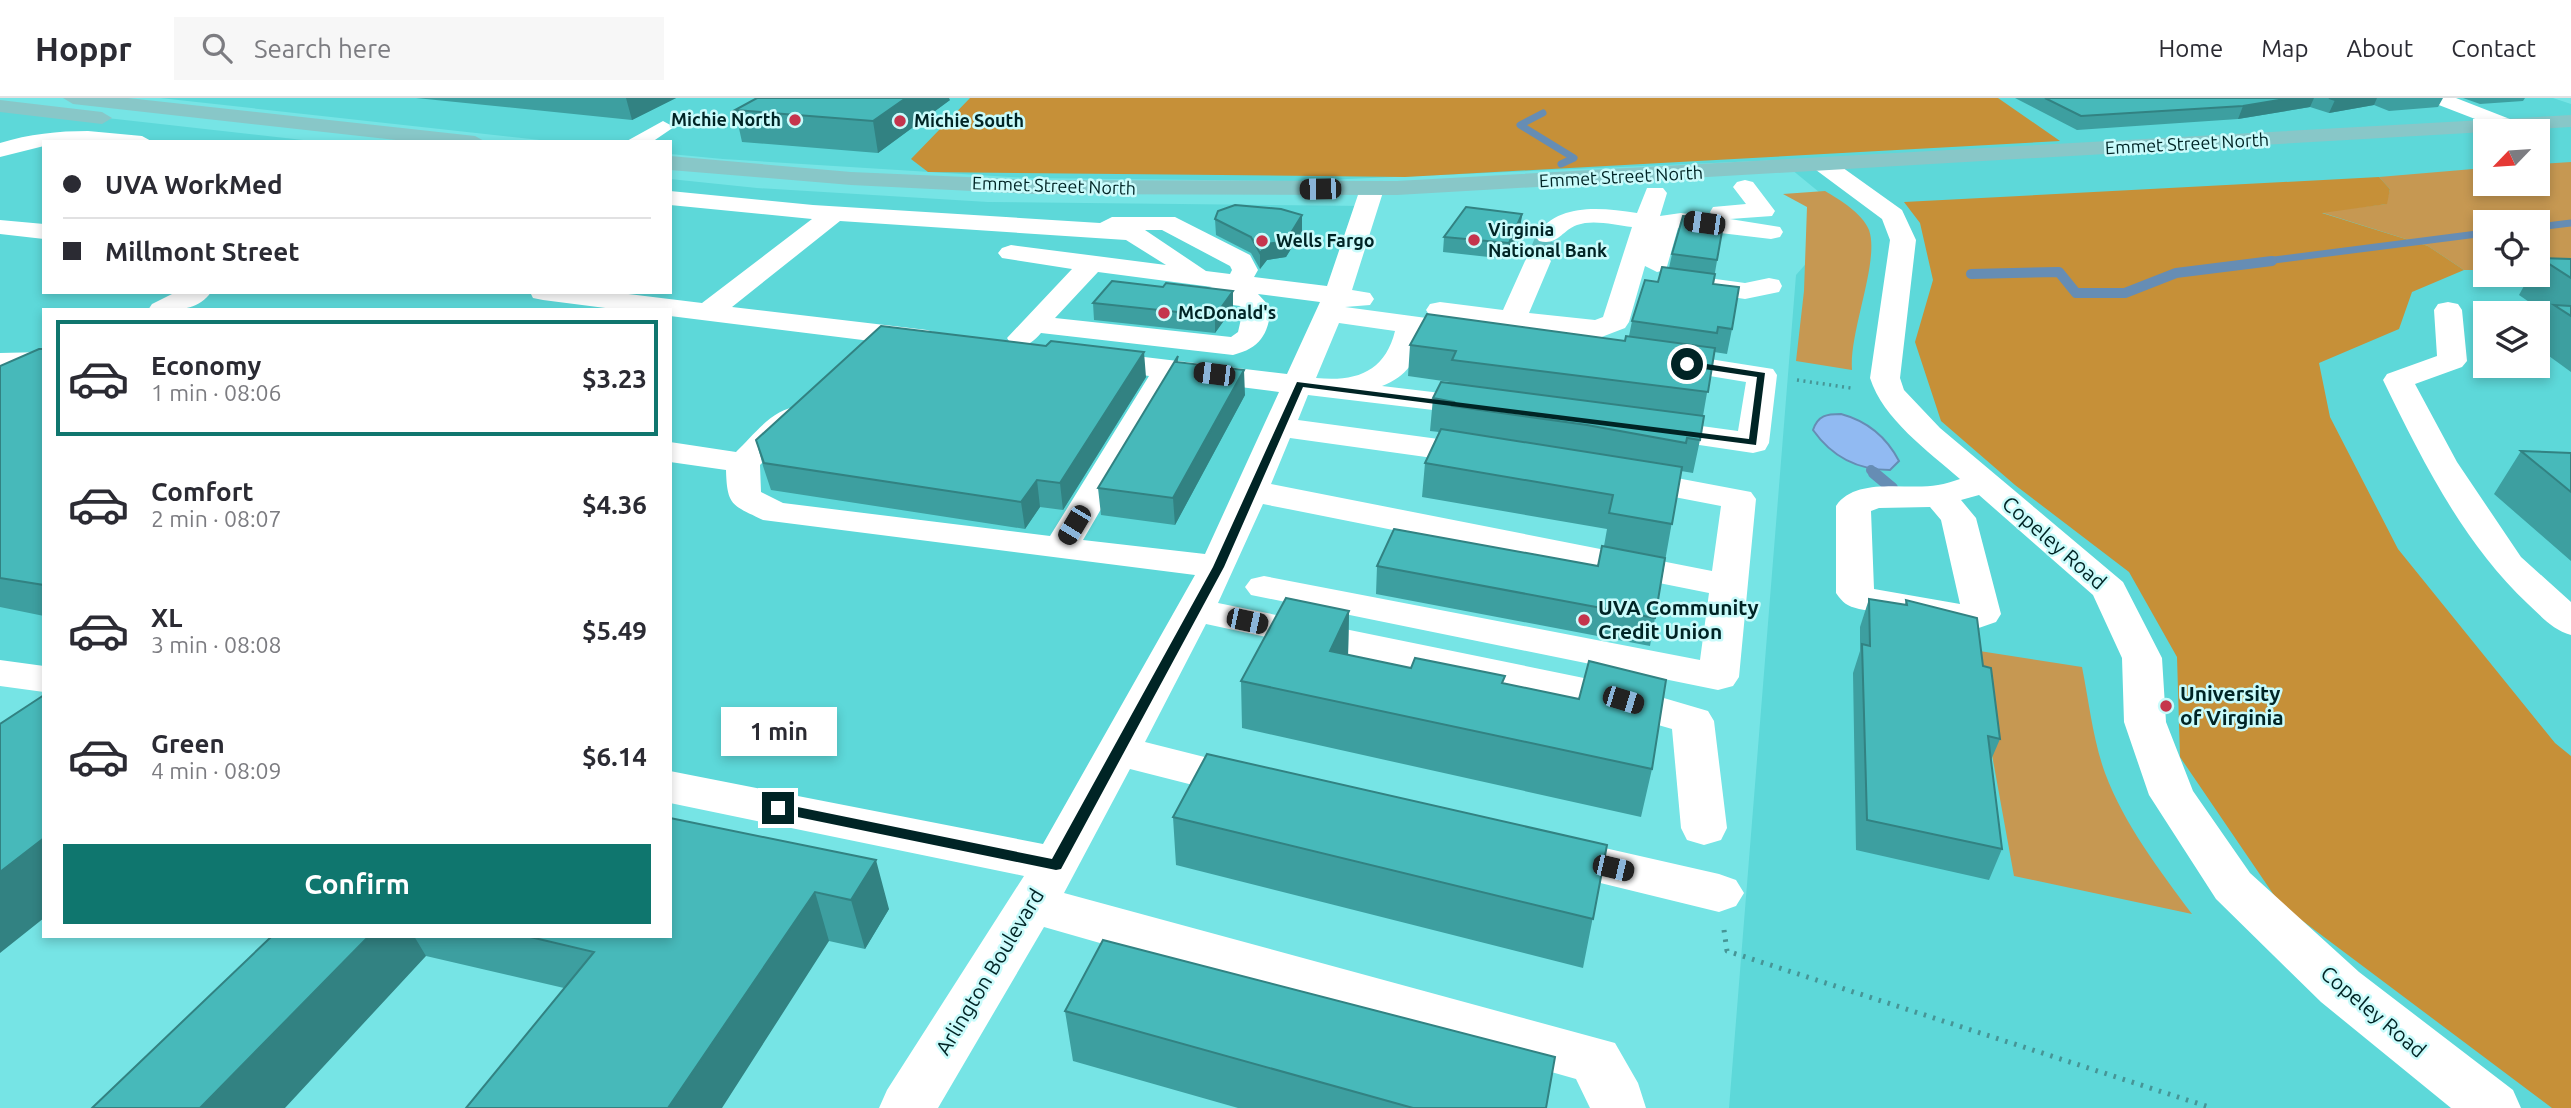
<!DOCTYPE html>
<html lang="en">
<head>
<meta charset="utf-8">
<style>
  :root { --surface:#fff; --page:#f7f7f7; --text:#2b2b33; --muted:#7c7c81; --line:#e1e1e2; --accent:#0f766e }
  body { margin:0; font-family:Ubuntu,sans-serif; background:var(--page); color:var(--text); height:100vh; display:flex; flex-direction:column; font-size:26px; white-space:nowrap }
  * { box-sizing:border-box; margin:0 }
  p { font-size:23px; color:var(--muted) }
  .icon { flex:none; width:38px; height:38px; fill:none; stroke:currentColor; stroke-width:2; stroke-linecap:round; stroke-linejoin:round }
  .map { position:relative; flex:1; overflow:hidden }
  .side { position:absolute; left:42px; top:210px; width:630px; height:630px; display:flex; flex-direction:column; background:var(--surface); border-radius:0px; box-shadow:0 4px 10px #0003 }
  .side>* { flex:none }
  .hud { position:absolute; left:42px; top:42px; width:630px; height:154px; border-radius:0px; box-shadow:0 4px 10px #0003; display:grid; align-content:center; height:154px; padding:0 21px; background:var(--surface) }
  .needle { width:46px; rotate:245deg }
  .controls { position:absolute; left:2473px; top:21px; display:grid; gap:14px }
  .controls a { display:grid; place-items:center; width:77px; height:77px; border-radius:0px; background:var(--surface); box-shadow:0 4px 10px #0003; font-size:35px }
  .end { position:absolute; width:32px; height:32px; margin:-16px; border:9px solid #002425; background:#fff; box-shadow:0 0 0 4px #fff }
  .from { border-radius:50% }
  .bubble { position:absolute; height:49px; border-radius:0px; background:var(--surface); box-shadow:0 4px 10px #0003; font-size:23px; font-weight:700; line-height:49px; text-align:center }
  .car { position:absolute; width:21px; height:42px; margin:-21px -10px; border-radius:9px; box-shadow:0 0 5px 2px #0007; background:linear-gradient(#222 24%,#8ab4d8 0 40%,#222 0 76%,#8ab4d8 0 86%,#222 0) }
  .hud b { display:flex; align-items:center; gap:24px; height:66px; font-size:26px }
  .hud b+b { border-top:2px solid var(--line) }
  .hud i { width:18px; height:18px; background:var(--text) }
  ul { padding:12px 0 0; list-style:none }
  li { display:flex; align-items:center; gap:21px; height:116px; margin:0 14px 10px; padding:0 7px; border:4px solid transparent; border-radius:0px }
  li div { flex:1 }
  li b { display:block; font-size:26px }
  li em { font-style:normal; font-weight:700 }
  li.on { border-color:var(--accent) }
  li>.icon { width:63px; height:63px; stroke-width:1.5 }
  .cta { display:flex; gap:14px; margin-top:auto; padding:14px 21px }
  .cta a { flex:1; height:80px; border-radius:0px; background:var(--accent); color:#fff; font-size:28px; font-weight:700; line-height:80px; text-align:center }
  header { display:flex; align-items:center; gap:42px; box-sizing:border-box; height:98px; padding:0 35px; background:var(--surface); border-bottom:2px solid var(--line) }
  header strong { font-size:33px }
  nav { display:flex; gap:38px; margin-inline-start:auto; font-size:24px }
  .search { width:490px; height:63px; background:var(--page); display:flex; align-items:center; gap:18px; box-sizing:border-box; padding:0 24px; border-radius:0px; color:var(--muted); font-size:26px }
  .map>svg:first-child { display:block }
  .built { fill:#5dd8d9; fill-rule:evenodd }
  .green { fill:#c69852 }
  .forest { fill:#c69038 }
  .water { fill:#91baf2; stroke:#668db4; stroke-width:2 }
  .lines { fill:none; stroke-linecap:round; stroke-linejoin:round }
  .stream-far2 { stroke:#668db4; stroke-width:7 }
  .stream-far1 { stroke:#668db4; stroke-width:10 }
  .stream { stroke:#668db4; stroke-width:12 }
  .minor-tunnel { stroke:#5ebebf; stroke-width:23; stroke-dasharray:23 11; stroke-linecap:butt }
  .path-far1 { stroke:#469596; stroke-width:3.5; stroke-dasharray:2 4.5; stroke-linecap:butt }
  .path { stroke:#469596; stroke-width:5; stroke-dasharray:2.5 7; stroke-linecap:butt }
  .minor { fill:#fff; fill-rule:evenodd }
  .major { fill:#88c7c8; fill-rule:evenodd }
  .wall { fill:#3d9fa0 }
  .shaded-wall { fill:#328282 }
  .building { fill:#47b9ba; stroke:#328282; stroke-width:2 }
  .route { fill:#002425 }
  .poi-dot { fill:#c5354d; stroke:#c9fbfb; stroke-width:2.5 }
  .labels { text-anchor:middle; stroke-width:5; stroke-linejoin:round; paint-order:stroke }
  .far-poi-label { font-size:18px; font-weight:bold; fill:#002425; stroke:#c9fbfb; text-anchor:start }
  .far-street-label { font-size:18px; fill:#002425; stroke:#c9fbfb }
  .street-label { font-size:21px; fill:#002425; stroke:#c9fbfb }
  .poi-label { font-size:21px; font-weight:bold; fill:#002425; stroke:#c9fbfb; text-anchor:start }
</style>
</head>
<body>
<header>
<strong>Hoppr</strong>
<div class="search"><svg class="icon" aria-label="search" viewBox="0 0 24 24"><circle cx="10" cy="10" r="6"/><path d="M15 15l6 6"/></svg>Search here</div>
<nav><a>Home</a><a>Map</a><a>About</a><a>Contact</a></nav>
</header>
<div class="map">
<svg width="2571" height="1010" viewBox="0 0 2571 1010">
  <rect width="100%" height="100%" fill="#76e4e5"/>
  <path class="built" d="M160,0H2553L2571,6V1010H1729L1796,177L1834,134L1836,108L1780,62L1302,83L1026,80L723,61L670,56V44H558ZM2485,33H2538V86H2485ZM2485,124H2538V177H2485ZM2485,215H2538V268H2485Z
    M0,8L321,44H44V194H670V81L757,90L988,104L1367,108L1348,171L1056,767L670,694V212H44V576L0,568Z"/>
  <path class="green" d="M2571,64V173H2538V124H2485V172H2464L2428,148L2320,114L2386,106L2390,91L2379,79L2485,70V86H2538V66Z
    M1825,93C1840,102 1862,115 1869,132C1880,163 1849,233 1852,272L1796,263L1804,193L1807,109L1783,96Z
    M1973,552L2082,569C2089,604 2093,642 2105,675C2124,726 2160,773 2192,816L2014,778Z"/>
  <path class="forest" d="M970,0H1998L2060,43L1405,79L928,74L911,61Z
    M2379,79L2390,91L2387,106L2322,115L2428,148L2464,172L2412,194L2399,231L2319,265L2330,319L2398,451L2555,645L2571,658V1010H2552L2280,806L2180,659L2177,559L2129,474L2015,387L1941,323L1915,244L1933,182L1920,125L1904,104Z"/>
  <path class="water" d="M1841,316C1867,323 1887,340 1899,363L1890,372C1857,372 1832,359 1813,332C1818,317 1827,316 1841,316Z"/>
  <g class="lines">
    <path class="stream-far2" d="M1543,15L1520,27L1574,60L1561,66
      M2538,129L2571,125
      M2258,164L2485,135"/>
    <path class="stream-far1" d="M1971,176L2059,174L2076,195H2125L2176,175L2272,163
      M1871,372L1876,377"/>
    <path class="stream" d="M1874,375L1892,390"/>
    <path class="minor-tunnel" d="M1538,163L1548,138"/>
    <path class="path-far1" d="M1797,282L1851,290"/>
    <path class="path" d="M1724,832L1727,853L2212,1010"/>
    <path class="minor" d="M2428,0H2456L2515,23L2518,27L2515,31H2501L2431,4Z
      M663,23L674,29L652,44H625Z
      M88,33L142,38L153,44H44V48L0,59V45C29,36 58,33 88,33Z
      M1824,60L1832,62L1902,112L1916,142L1900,280L1904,292L1940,330L2123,484L2162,560L2166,624L2193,693L2250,775L2359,874L2513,992L2521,1010H2451L2321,904L2216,801L2149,697L2124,624L2122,560L2093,497L1979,397L1961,402L1976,420L2001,516L1996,524L1973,532L1859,511C1847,508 1843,505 1836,495V408C1856,378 1908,393 1938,387C1945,386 1953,383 1960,381C1928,353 1883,321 1870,280L1890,142L1882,121L1816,72L1813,67L1816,62ZM1930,409L1941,422L1960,506L1874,491L1871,413L1879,410Z
      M1745,82L1753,84L1775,113L1772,118L1730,121L1780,129L1783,134L1780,139L1771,141L1678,130L1666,172L1657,174L1645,168L1629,224L1625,230L1599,240L1440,220L1430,218L1426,212L1430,206L1440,204L1503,212L1525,163L1529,157H1547L1551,163L1529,215L1595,222L1603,219L1632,129C1615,127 1593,121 1577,127C1561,133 1558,148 1539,143L1535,138C1559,104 1601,110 1637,115L1647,90H1663L1667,95L1660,118L1681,115L1713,119L1710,114L1713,109L1746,106L1733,89L1737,84Z
      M1372,84L1380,86L1384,91L1352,192L1370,195L1374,201L1370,207L1345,209L1471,226L1481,229L1485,235L1481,241L1471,244L1423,237C1418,262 1406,279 1382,288L1483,300L1494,302L1499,309L1494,316L1483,318L1308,297L1298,322L1483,347L1495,350L1500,357L1495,364L1483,367L1290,340L1271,386L1712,473L1721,408L1617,388L1612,381L1617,374L1629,371L1751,394L1756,401L1739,579L1733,588L1718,592L1251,497L1245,489L1251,481L1264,478L1700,562L1709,495L1263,406L1218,505L1623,588L1708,613L1714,623L1727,730L1721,742L1704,747L1687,742L1681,730L1672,631L1617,615L1206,526L1145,644L1264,674L1271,685L1264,696L1248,701L1130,671L1064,795L1615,945L1638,985L1646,1010H1590L1576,981L1044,829L938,1010H879L887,992L1024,778L670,705V673L1043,746L1195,477L763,422C732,407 727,408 726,372L670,364V344L736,354C755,336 778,303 806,310L811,317L760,367L761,394L783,405L1050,438L1149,278L1084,268L1079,262L1084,256L1094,253L1287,276L1320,204L1258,196L1271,210C1268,237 1260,250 1233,257L1041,235C1031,246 1026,250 1011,246L1007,240L1072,171L1002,160L998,155L1002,150L1011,147L1166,167L1126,142L840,123L732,209L927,232L937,235L941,241L937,247L927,250L670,218V212H621L543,202L533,200L530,194H612L702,205L812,121L670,107V93L813,107L1100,125L1112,119H1175L1250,157L1258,172L1254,179L1327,188L1360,91L1364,86ZM1145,132H1162L1230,168L1232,172L1230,176L1206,173ZM1098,174L1212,189L1204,191L1200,197L1204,203L1240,208L1243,212L1238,234L1231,239L1055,220ZM1339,225L1395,233C1385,274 1356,284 1316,280ZM1177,281L1279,294L1205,456L1083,442Z
      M0,122L44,126V141L0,136Z
      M1686,177L1745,185L1769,180L1779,182L1782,188L1779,194L1745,201L1677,191L1673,185L1677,179Z
      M176,194H211C197,215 170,212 148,212L152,206Z
      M2448,204L2458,206L2462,212L2467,263L2462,269L2415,286L2457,364L2521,459L2571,504V537C2553,532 2542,519 2528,506C2463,445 2422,362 2383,282L2387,276L2437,258L2434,212L2438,206Z
      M1659,253L1773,271L1777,277L1769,345L1765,352L1753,355L1639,338L1634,331L1639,324L1650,321L1738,333L1746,284L1649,268L1644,262L1649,256Z
      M44,254V272L0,273V255Z
      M0,562L44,568V594L0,588Z
      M1552,738L1719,776L1736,782L1744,795L1736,808L1719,814L1535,769L1528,756L1535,743Z"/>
    <path class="major" d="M63,0H128L475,38L486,44H414L73,6Z
      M0,2L102,14L112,20L102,26L0,14Z
      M2571,17V29L1397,97L1033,96L851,87L670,72V58L851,74L1033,82L1397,83Z"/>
  </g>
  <path class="wall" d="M416,0H676L632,22Z
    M2015,0H2443L2438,9L2389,13L2374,7L2329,15L2310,9L2238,21L2077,32Z
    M2463,0H2525L2523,3L2480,6Z
    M950,2L878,55L742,44L735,12Z
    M1522,116L1520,131L1507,161L1443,154L1444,139Z
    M1215,121L1302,133L1286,159L1267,162L1260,171L1251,155L1216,137Z
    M1724,122L1713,186L1732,231L1727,256L1714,254L1703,318L1700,342L1693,375L1681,373L1650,548L1376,496L1377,468H1598L1604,448L1607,431L1422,399L1425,365L1439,334L1430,333L1433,300L1450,284L1408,278L1410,247L1625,243L1629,238L1632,223L1658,184L1669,170L1672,156Z
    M2540,160L2571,161V274L2538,250V235L2548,217L2519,197L2530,177H2538V164Z
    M1163,189L1233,193V210L1215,235L1094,222L1093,205Z
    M44,251V518L0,509V268Z
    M1178,258V264L1245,297L1175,427L1101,417L1098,390Z
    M1146,279L1063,412L1040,409L1025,431L771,392L763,368L756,342Z
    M2521,353L2571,355V463L2494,396Z
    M1869,501L1905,507L1906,502L1983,568L2000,641L1991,662L2002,751L1989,782L1856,752L1853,575L1860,553V529Z
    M1349,513L1348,557L1411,570L1504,585L1652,671L1641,719L1242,630L1241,583Z
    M1173,719L1607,747L1583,870L1176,767Z
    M670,720L889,811L865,851L829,843L564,890L426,858L272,838H670Z
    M1065,913L1546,1010H1238L1073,963Z"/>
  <path class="shaded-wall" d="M626,0H676L632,22Z
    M906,0H949L950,2L878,55L873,23Z
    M2291,0H2314L2310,9L2238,21L2243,8Z
    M2346,0H2377L2374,7L2329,15L2335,2Z
    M1522,116L1520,131L1507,161L1509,145Z
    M1302,117V133L1286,159L1267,162L1260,171V155L1267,146Z
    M1233,193V210L1215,235V218Z
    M1144,254L1146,279L1063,412L1060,385Z
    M1244,272L1245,297L1175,427L1173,400Z
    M1037,382L1040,409L1025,431L1021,404Z
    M1349,513L1348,559L1330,553Z
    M44,740V820L0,855V774Z
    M876,762L889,811L865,851L851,802Z
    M815,794L829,843L722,1010H668Z
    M369,838H414L426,858L285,1010H200Z"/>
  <path class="building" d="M757,0H906L873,23L735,12Z
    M2045,0H2291L2243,8L2081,18Z
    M2329,0H2346L2335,2Z
    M1235,107L1281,111L1302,117L1286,143L1267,146L1260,155L1251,139L1215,121L1218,113Z
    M1466,109L1522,116L1509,145L1444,139Z
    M1683,118L1724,122L1717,162L1672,156Z
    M2540,160L2571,161V180Z
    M1662,169L1715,176L1713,186L1739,189L1732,231L1718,229L1717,235L1632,223L1645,182L1658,184Z
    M1112,183L1163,189L1166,185L1233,193L1215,218L1093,205Z
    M2554,207L2571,208V218Z
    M1427,216L1625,243L1626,238L1715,250L1708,294L1452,262L1456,253L1410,247Z
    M881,228L1046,248L1051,243L1144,254L1060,385L1037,382L1021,404L764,365L756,342Z
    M39,251H44V487L0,480V268Z
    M1178,258L1176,264L1244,272L1173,400L1098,390Z
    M1441,284L1704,318L1700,342L1687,340L1686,345L1587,327L1452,308L1454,304L1433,300Z
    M1441,331L1682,369L1672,426L1609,415L1613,397L1425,365Z
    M2521,353L2571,355V394Z
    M1394,431L1598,468L1602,448L1665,460L1655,520L1377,468Z
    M1286,500L1349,513L1330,553L1411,570L1415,560L1505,578L1502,585L1579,601L1589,563L1666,582L1652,671L1241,583Z
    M1869,501L1907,507L1906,502L1977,520L1983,568L1991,570L2000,641L1988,638L2002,751L1867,722L1862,546L1870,548Z
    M44,597V740L0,774V626Z
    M1207,656L1607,747L1593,821L1173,719Z
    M670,720L876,762L851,802L815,794L668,1010H466L594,854L526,838H670Z
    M272,838H369L200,1010H92Z
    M1103,842L1555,959L1546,1010H1413L1065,913Z"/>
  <path class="route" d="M1687,263L1765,275L1756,347L1303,289L1224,469L1061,771L1056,772L778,715L772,710L778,705L1052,761L1213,469L1297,284L1749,341L1757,279L1684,268Z"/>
  <g class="poi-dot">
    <circle cx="795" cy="22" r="7"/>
    <circle cx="900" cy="23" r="7"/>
    <circle cx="1474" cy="142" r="7"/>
    <circle cx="1262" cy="143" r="7"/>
    <circle cx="1164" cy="215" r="7"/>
    <circle cx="1584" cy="522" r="7"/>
    <circle cx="2166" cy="608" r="7"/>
  </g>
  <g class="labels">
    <g class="far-poi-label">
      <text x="781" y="28" text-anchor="end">Michie North</text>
      <text x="914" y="29">Michie South</text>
      <text x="1488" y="138">Virginia<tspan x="1488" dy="21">National Bank</tspan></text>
      <text x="1276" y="149">Wells Fargo</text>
      <text x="1178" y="221">McDonald's</text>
    </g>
    <g class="far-street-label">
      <text transform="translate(2187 46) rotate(-3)" y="6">Emmet Street North</text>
      <text transform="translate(1621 79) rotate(-3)" y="6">Emmet Street North</text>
      <text transform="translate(1054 88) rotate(2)" y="6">Emmet Street North</text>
    </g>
    <g class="street-label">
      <text transform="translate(2054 445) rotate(41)" y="7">Copeley Road</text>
      <text transform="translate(990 874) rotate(-59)" y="7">Arlington Boulevard</text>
      <text transform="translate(2373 914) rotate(40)" y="7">Copeley Road</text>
    </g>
    <g class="poi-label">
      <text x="1598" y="517">UVA Community<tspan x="1598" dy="24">Credit Union</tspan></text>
      <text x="2180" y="603">University<tspan x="2180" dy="24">of Virginia</tspan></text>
    </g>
  </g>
</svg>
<div class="controls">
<a><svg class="needle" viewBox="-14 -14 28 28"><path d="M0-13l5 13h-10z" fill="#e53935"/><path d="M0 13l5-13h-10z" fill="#7c7c81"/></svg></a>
<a><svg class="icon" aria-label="locate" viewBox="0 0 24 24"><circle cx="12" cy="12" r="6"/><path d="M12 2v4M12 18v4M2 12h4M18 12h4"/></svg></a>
<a><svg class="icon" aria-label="layers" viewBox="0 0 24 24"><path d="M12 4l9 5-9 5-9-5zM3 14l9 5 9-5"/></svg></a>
</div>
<i class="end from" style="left:1687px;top:266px"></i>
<i class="end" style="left:778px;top:710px"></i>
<div class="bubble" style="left:721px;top:609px;width:116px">1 min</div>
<i class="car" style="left:1320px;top:91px;rotate:269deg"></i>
<i class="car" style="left:1704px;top:125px;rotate:278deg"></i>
<i class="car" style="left:1214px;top:276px;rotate:277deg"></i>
<i class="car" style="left:1074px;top:427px;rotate:211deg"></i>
<i class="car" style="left:1247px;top:523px;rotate:102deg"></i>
<i class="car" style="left:1623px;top:602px;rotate:107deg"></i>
<i class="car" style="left:1613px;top:770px;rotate:103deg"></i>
<div class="hud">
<b><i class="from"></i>UVA WorkMed</b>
<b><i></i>Millmont Street</b>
</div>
<section class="side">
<ul>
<li class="on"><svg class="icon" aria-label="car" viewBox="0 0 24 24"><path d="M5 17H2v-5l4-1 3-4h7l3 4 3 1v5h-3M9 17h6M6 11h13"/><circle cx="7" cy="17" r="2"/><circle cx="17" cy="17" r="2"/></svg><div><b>Economy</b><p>1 min · 08:06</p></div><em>$3.23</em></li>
<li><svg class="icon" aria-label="car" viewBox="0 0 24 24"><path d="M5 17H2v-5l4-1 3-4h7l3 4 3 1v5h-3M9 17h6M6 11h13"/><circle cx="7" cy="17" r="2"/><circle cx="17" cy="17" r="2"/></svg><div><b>Comfort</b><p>2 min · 08:07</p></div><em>$4.36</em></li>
<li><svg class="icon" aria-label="car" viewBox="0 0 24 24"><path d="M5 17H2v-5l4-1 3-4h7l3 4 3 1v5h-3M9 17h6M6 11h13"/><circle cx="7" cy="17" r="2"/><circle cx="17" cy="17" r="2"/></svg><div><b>XL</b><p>3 min · 08:08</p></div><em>$5.49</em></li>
<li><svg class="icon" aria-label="car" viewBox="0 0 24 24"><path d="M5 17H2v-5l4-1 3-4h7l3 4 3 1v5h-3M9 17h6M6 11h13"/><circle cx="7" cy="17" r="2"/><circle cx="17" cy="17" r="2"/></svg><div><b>Green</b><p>4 min · 08:09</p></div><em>$6.14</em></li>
</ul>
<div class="cta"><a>Confirm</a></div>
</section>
</div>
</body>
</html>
